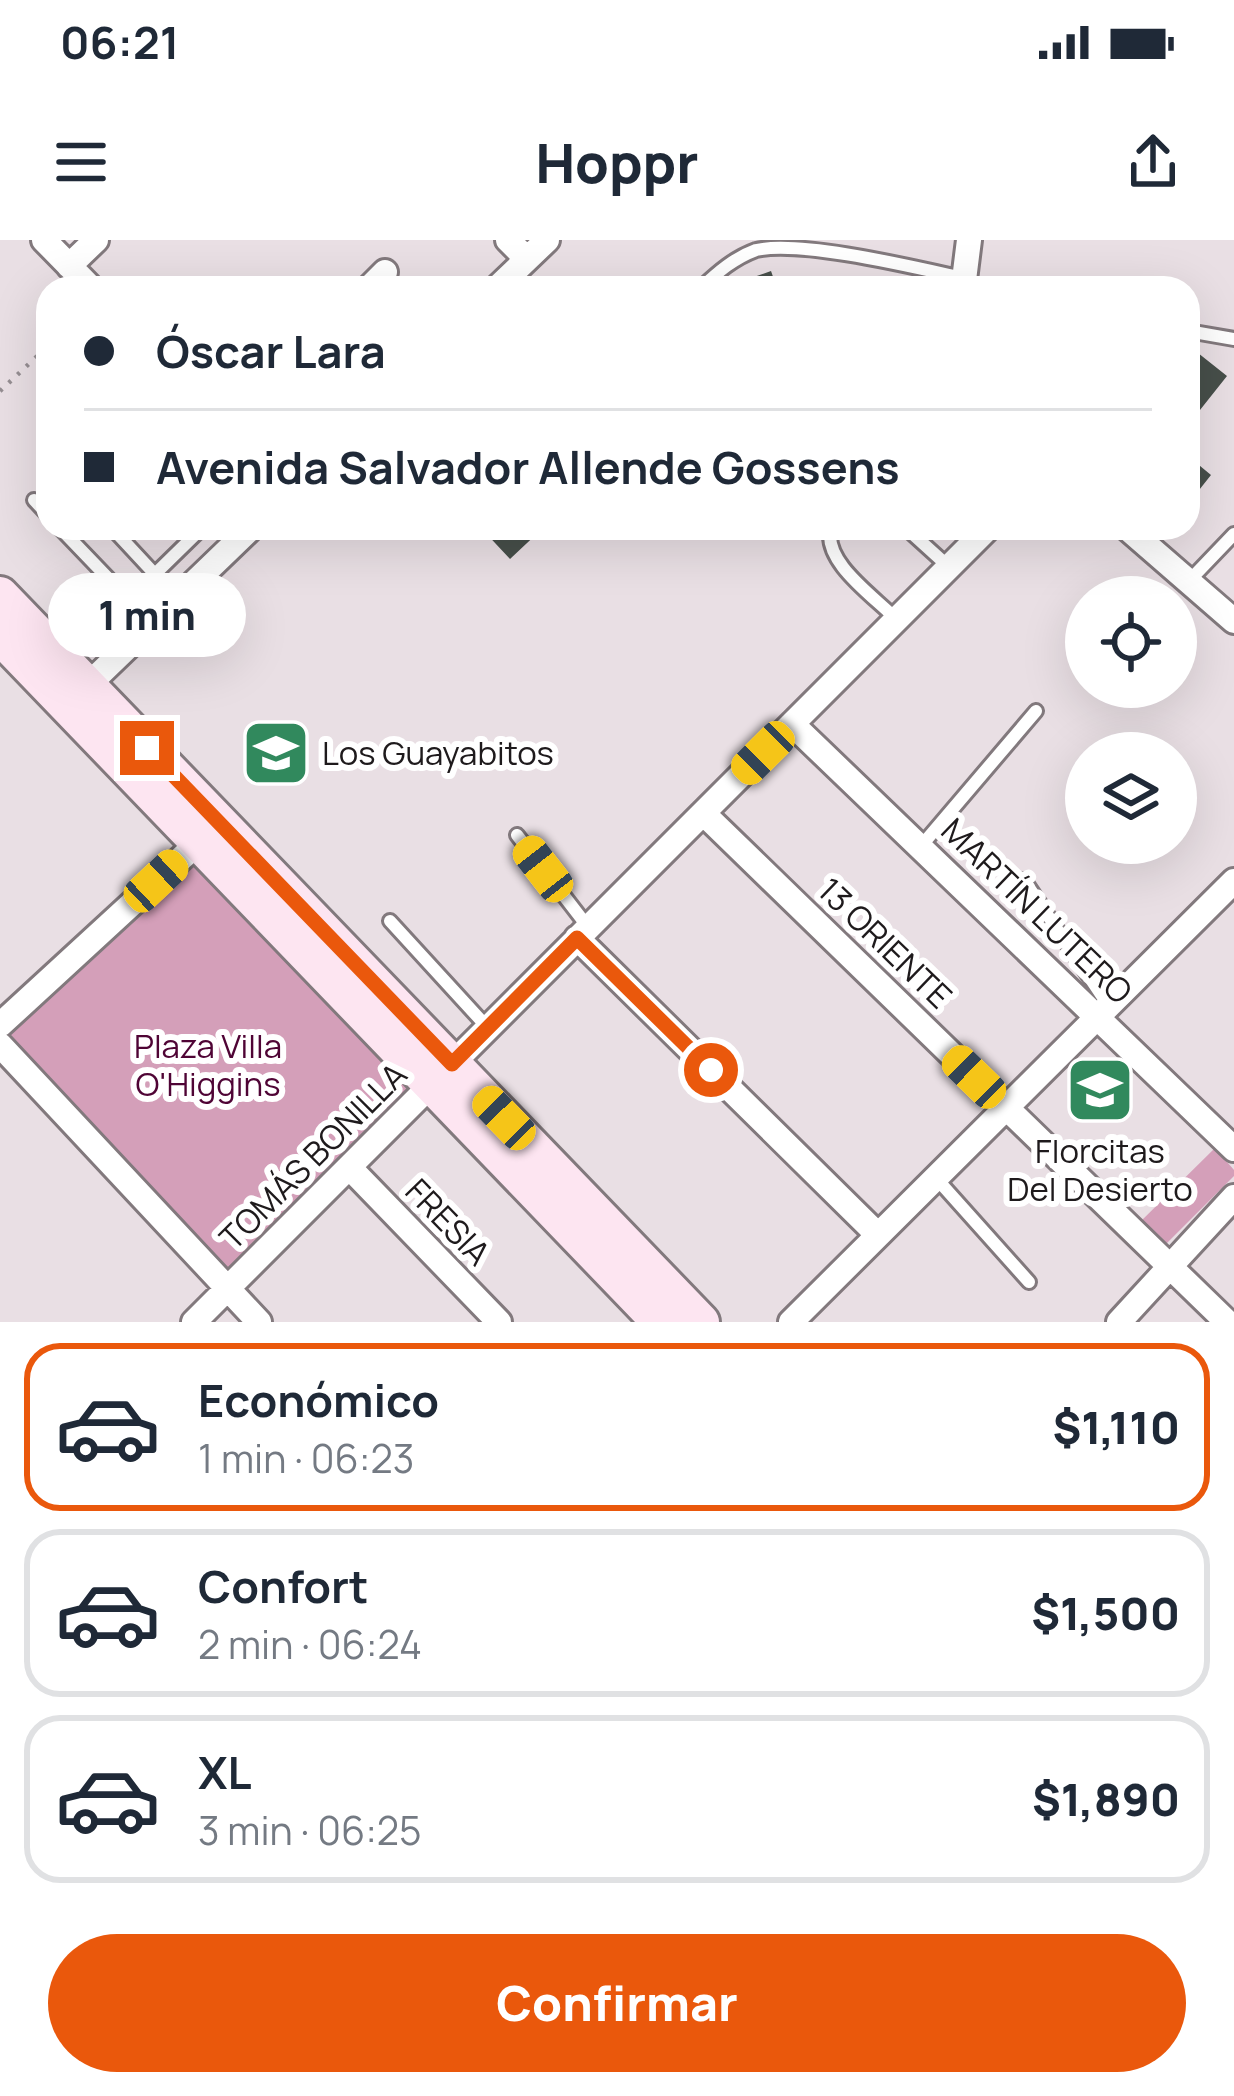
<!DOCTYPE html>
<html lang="es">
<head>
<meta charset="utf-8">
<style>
  :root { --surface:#fff; --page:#f6f6f7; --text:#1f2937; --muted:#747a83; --line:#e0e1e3; --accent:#ea580c }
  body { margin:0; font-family:Manrope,sans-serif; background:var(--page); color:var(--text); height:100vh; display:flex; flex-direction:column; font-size:45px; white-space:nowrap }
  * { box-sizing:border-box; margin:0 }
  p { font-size:39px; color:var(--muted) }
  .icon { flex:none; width:66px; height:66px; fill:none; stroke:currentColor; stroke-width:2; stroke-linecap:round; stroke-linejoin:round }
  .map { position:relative; height:1082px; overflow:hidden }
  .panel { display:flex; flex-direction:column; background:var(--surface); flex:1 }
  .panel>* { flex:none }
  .banner { position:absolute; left:36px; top:36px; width:1164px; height:264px; border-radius:36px; box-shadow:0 12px 48px #0002; display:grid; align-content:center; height:264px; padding:0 48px; background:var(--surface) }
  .tools { position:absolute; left:1065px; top:336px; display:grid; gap:24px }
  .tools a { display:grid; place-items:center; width:132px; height:132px; border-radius:50%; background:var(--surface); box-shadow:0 12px 48px #0002; font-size:60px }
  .end { position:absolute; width:54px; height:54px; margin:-27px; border:15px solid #ea580c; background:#fff; box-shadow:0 0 0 6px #fff }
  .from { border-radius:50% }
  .bubble { position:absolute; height:84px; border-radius:42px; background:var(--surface); box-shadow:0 12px 48px #0002; font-size:39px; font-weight:800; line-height:84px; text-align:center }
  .car { position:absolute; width:36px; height:72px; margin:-36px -18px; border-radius:15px; box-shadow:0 0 9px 3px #0007; background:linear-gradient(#f5c518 24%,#345 0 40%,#f5c518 0 76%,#345 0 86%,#f5c518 0) }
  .banner b { display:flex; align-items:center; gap:42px; height:114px; font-size:45px }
  .banner b+b { border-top:3px solid var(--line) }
  .banner i { width:30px; height:30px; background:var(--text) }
  ul { padding:21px 0 0; list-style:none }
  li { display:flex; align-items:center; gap:36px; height:168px; margin:0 24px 18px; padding:0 24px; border:6px solid var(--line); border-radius:36px }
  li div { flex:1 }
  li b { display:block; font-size:45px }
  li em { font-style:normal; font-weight:800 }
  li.selected { border-color:var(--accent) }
  li>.icon { width:108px; height:108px; stroke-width:1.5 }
  .button { display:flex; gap:24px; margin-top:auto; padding:24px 48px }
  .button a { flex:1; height:138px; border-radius:72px; background:var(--accent); color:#fff; font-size:48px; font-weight:800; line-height:138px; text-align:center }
  .status { display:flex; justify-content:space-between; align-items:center; height:84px; padding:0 60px; background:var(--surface); direction:ltr }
  .status svg { height:33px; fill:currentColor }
  header { display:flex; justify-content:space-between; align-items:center; height:156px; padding:0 48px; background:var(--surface); font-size:54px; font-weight:800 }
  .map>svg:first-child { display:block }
  .green { fill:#d49fb9 }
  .building { fill:#474f4a }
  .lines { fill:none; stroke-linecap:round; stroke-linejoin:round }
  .lane-casing { stroke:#82797d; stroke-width:18 }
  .street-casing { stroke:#82797d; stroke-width:30 }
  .secondary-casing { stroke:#82797d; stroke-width:42 }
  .path { stroke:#958e92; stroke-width:4.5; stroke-dasharray:3 9; stroke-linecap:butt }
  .lane { stroke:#fff; stroke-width:12 }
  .street { stroke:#fff; stroke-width:24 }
  .secondary { stroke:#fde5f1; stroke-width:36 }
  .route { stroke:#ea580c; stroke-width:15 }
  .labels { text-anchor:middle; stroke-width:12; stroke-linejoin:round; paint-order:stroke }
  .poi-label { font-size:33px; fill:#1e1a1c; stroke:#fff; text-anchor:start }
  .street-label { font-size:33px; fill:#1e1a1c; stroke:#fff }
  .park-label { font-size:33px; fill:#4f0435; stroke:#fff }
</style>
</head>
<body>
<div class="status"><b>06:21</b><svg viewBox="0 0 49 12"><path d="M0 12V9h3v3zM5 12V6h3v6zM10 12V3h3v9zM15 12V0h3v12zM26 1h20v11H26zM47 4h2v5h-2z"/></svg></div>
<header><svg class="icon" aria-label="menu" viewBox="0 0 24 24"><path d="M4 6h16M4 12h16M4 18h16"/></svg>Hoppr<svg class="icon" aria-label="share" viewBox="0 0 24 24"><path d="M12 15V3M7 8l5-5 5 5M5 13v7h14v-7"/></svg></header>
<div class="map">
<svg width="1234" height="1082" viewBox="0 0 1234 1082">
  <rect width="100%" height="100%" fill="#e9dfe4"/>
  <path class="green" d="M194,618L414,851L227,1037L1,798Z
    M1215,908L1234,930V936L1165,1005L1139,983Z"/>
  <path class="building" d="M771,31L777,48H725V47Z
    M857,39L887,46V48H855Z
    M1193,109L1227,136L1200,170L1188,161V116Z
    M1188,216L1211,235L1188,264Z
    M481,288H543L510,319Z"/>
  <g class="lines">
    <g class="lane-casing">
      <path id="lane" d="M701,48C718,32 734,18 756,10C801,0 913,27 963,38
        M1188,91L1234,99
        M34,260L48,275
        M60,288L151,383
        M112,288L177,358
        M831,288C822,322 875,357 896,379
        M906,288L949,327
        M155,334L202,288
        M1189,341L1234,294
        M517,595L588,687
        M922,605L1036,471
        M1024,640L1108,765
        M390,681L487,787
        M936,938L1029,1042"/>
    </g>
    <g class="street-casing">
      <path id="street" d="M44,0L91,48
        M508,0L527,19
        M69,26L96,0
        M369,48L385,32
        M497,48L547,0
        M963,48L969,0
        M1127,288L1234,381
        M87,446L251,288
        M792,484L1234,909
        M703,573L1227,1082
        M577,698L878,995
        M0,785L199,602
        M0,805L259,1082
        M349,927L499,1082
        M194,1082L988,288
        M791,1082L1234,641
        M1119,1082L1234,957"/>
    </g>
    <g class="secondary-casing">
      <path id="secondary" d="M0,355L701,1082
        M0,396L660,1082"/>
    </g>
    <path class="path" d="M0,151L48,106
      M629,298L638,288"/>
    <use href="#lane" class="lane"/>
    <use href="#street" class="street"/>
    <use href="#secondary" class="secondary"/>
  </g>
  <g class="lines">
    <path class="route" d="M147,508L452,824L577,698L711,830"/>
  </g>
  <defs>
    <g id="school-square" transform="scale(3.45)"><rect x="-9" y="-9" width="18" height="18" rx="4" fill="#31895d" stroke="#fff"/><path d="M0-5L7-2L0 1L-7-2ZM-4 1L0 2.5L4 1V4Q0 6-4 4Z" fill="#fff"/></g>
  </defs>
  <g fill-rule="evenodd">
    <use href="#school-square" x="276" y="513"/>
    <use href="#school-square" x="1100" y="850"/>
  </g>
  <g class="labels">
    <g class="poi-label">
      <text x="322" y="525">Los Guayabitos</text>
      <text x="1100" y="923" text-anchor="middle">Florcitas<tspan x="1100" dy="38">Del Desierto</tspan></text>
    </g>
    <g class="street-label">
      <text transform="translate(1037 671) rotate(44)" y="12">MARTÍN LUTERO</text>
      <text transform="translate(885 703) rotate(44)" y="12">13 ORIENTE</text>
      <text transform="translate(313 916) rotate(-45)" y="12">TOMÁS BONILLA</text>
      <text transform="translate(448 982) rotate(46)" y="12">FRESIA</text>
    </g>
    <g class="park-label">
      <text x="208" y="818">Plaza Villa<tspan x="208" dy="38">O'Higgins</tspan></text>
    </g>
  </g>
</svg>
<div class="tools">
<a><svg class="icon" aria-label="locate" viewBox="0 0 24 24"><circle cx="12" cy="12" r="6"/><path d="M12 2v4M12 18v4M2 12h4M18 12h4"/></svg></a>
<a><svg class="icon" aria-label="layers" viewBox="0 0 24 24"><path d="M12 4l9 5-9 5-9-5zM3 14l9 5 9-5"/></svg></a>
</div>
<i class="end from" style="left:711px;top:830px"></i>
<i class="end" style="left:147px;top:508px"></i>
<div class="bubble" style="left:48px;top:333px;width:198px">1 min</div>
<i class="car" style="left:763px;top:513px;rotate:225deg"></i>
<i class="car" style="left:543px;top:629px;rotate:322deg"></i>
<i class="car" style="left:156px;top:641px;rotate:47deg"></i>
<i class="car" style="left:974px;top:837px;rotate:314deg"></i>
<i class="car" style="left:504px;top:878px;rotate:316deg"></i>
<div class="banner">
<b><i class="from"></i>Óscar Lara</b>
<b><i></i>Avenida Salvador Allende Gossens</b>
</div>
</div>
<section class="panel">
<ul>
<li class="selected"><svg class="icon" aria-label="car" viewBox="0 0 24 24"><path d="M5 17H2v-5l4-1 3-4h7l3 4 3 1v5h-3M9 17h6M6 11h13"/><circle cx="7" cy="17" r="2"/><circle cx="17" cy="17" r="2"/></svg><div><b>Económico</b><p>1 min · 06:23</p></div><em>$1,110</em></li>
<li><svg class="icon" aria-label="car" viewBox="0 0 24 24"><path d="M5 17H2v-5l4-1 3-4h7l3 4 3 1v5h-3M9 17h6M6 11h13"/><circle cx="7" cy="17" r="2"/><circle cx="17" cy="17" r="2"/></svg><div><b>Confort</b><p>2 min · 06:24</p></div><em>$1,500</em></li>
<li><svg class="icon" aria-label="car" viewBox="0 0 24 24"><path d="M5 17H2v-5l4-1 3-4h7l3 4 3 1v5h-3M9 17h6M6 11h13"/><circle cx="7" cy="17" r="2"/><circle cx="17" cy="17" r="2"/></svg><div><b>XL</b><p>3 min · 06:25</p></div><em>$1,890</em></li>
</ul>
<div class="button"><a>Confirmar</a></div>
</section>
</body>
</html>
